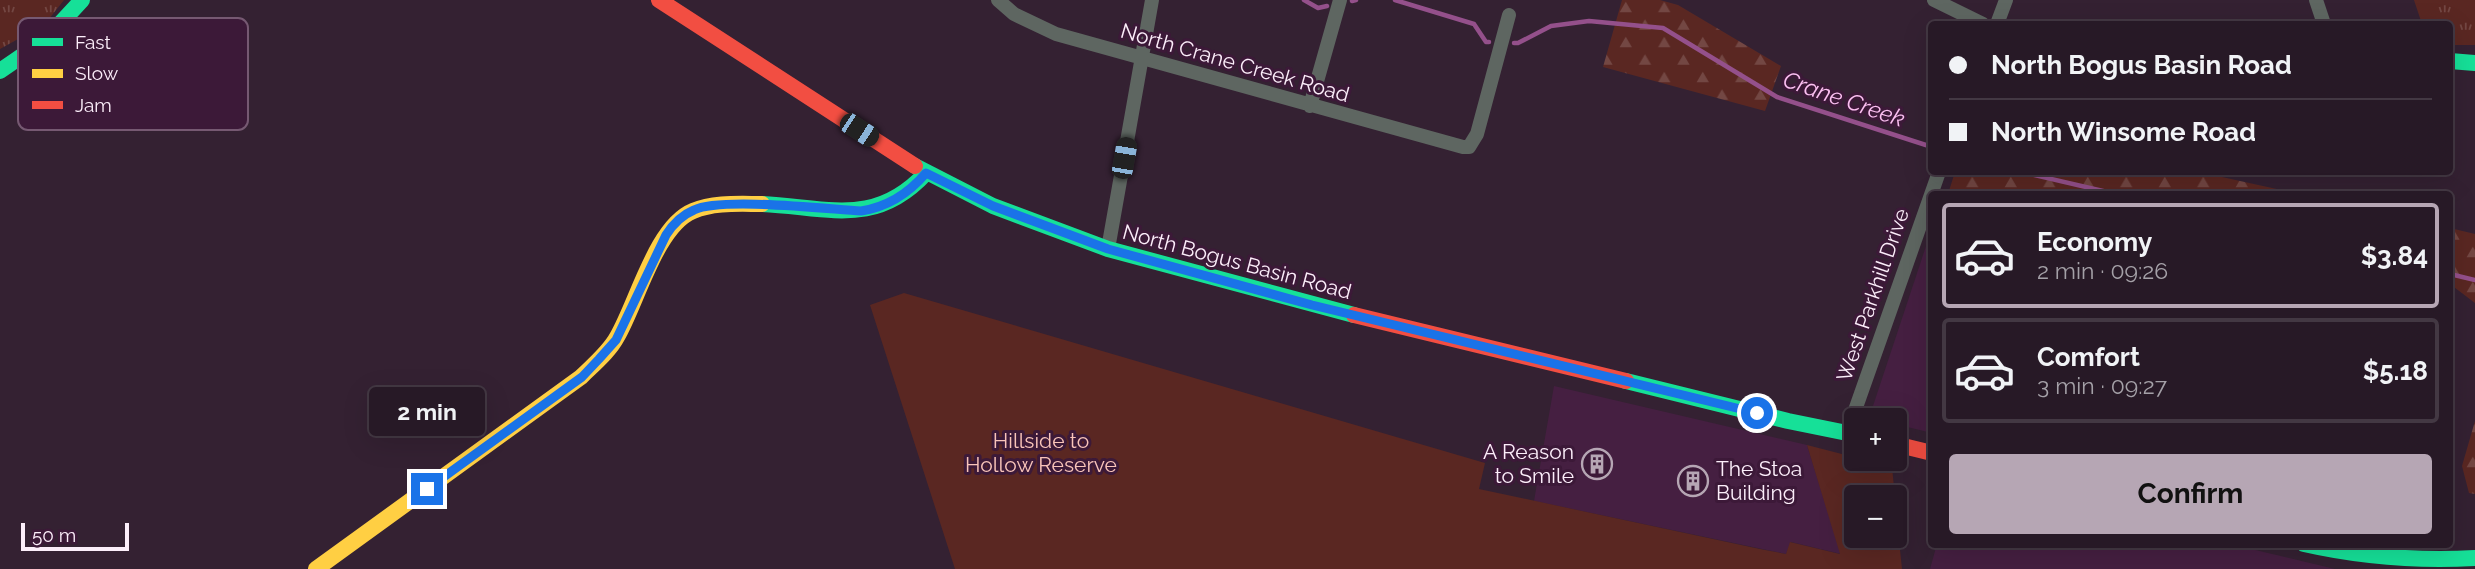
<!DOCTYPE html>
<html lang="en">
<head>
<meta charset="utf-8">
<style>
  :root { --surface:#271926; --page:#2f222e; --text:#f1f3f6; --muted:#a4a0a7; --line:#433843; --accent:#b6a6b4 }
  body { margin:0; font-family:Raleway,sans-serif; background:var(--page); color:var(--text); height:100vh; display:flex; flex-direction:column; font-size:26px; white-space:nowrap }
  * { box-sizing:border-box; margin:0 }
  p { font-size:23px; color:var(--muted) }
  .icon { flex:none; width:38px; height:38px; fill:none; stroke:currentColor; stroke-width:2; stroke-linecap:round; stroke-linejoin:round }
  .map { position:relative; flex:1; overflow:hidden }
  .sheet { position:absolute; left:1928px; top:191px; width:525px; height:357px; display:flex; flex-direction:column; background:var(--surface); border-radius:7px; box-shadow:0 7px 28px #0002,0 0 0 2px var(--line) }
  .sheet>* { flex:none }
  .hud { position:absolute; left:1928px; top:21px; width:525px; height:154px; border-radius:7px; box-shadow:0 7px 28px #0002,0 0 0 2px var(--line); display:grid; align-content:center; height:154px; padding:0 21px; background:var(--surface) }
  .buttons { position:absolute; left:1844px; top:408px; display:grid; gap:14px }
  .buttons a { display:grid; place-items:center; width:63px; height:63px; border-radius:7px; background:var(--surface); box-shadow:0 7px 28px #0002,0 0 0 2px var(--line); font-size:35px }
  .scale { position:absolute; left:21px; bottom:18px; width:108px; box-sizing:border-box; padding-left:7px; border:4px solid #fceefa; border-top:0; font-size:19px; line-height:24px; white-space:nowrap; color:#fceefa; -webkit-text-stroke:5px #3c1938; paint-order:stroke }
  .end { position:absolute; width:32px; height:32px; margin:-16px; border:9px solid #1a73e8; background:#fff; box-shadow:0 0 0 4px #fff }
  .from { border-radius:50% }
  .bubble { position:absolute; height:49px; border-radius:7px; background:var(--surface); box-shadow:0 7px 28px #0002,0 0 0 2px var(--line); font-size:23px; font-weight:700; line-height:49px; text-align:center }
  .car { position:absolute; width:21px; height:42px; margin:-21px -10px; border-radius:9px; box-shadow:0 0 5px 2px #0007; background:linear-gradient(#222 24%,#8ab4d8 0 40%,#222 0 76%,#8ab4d8 0 86%,#222 0) }
  .hud b { display:flex; align-items:center; gap:24px; height:66px; font-size:26px }
  .hud b+b { border-top:2px solid var(--line) }
  .hud i { width:18px; height:18px; background:var(--text) }
  ul { padding:12px 0 0; list-style:none }
  li { display:flex; align-items:center; gap:21px; height:105px; margin:0 14px 10px; padding:0 7px; border:4px solid var(--line); border-radius:7px }
  li div { flex:1 }
  li b { display:block; font-size:26px }
  li em { font-style:normal; font-weight:700 }
  li.current { border-color:var(--accent) }
  li>.icon { width:63px; height:63px; stroke-width:1.5 }
  .cta { display:flex; gap:14px; margin-top:auto; padding:14px 21px }
  .cta a { flex:1; height:80px; border-radius:7px; background:var(--accent); color:#111; font-size:28px; font-weight:700; line-height:80px; text-align:center }
  .map>svg:first-child { display:block }
  .built { fill:#451f41 }
  .grass { fill:url(#grass-tufts) }
  .forest { fill:url(#forest-firs) }
  .green { fill:#5a2722 }
  .lines { fill:none; stroke-linecap:round; stroke-linejoin:round }
  .stream { stroke:#94508b; stroke-width:4.5 }
  .street { stroke:#5e6661; stroke-width:14 }
  .fast { stroke:#16e098; stroke-width:16 }
  .slow { stroke:#ffcf43; stroke-width:16 }
  .jam { stroke:#f24e42; stroke-width:16 }
  .route { stroke:#1a73e8; stroke-width:9 }
  .labels { text-anchor:middle; stroke-width:6; stroke-linejoin:round; paint-order:stroke }
  .street-label { font-size:21px; fill:#fceefa; stroke:#3c1938 }
  .park-label { font-size:21px; fill:#f9c4b9; stroke:#3c1938 }
  .poi-label { font-size:21px; fill:#fceefa; stroke:#3c1938; text-anchor:end }
  .water-label { font-size:23px; font-style:italic; fill:#fcc0f2; stroke:#3c1938 }
  .key { fill:#3c1938; stroke:#765972; stroke-width:2 }
  .key-label { font-size:19px; fill:#fceefa }
</style>
</head>
<body>
<div class="map">
<svg width="2475" height="569" viewBox="0 0 2475 569">
  <defs>
    <pattern id="grass-tufts" width="24" height="20" patternUnits="userSpaceOnUse" patternTransform="scale(1.75)"><rect width="24" height="20" fill="#5a2722"/><path d="M3 7l-1-3M5 7V3M7 7l1-3M15 17l-1-3M17 17v-4M19 17l1-3" fill="none" stroke="#734743"/></pattern>
    <pattern id="forest-firs" width="22" height="20" patternUnits="userSpaceOnUse" patternTransform="scale(1.75)"><rect width="22" height="20" fill="#5a2722"/><path d="M5 1l3.5 6h-7zM16 11l3.5 6h-7z" fill="#734743"/></pattern>
  </defs>
  <rect width="100%" height="100%" fill="#342132"/>
  <path class="built" d="M1932,228V433L1895,424V420H1881L1875,416L1873,406Z
    M1554,386L1807,445L1841,554L1791,542L1786,554L1534,501Z
    M1937,544H2230L2335,569H1930Z"/>
  <path class="grass" d="M0,0H64L45,24L0,49Z
    M2414,0H2475V45H2450V24H2422Z"/>
  <path class="forest" d="M1622,0H1660L1678,5L1781,66L1765,111L1603,67Z
    M1955,172H2199L2300,194H1948Z
    M2450,228L2475,234V303L2450,284Z
    M2475,421V494L2469,493L2462,466Z"/>
  <path class="green" d="M904,293L1485,463L1479,489L1760,549L1786,554L1790,542L1840,554L1807,445L1892,467L1895,497H1857V536H1895V501L1902,569H955L870,305Z"/>
  <g class="lines">
    <path class="stream" d="M1304,0L1318,8L1327,6
      M1395,0L1474,24L1486,42H1489
      M1352,1L1356,0
      M1514,43H1518L1551,26L1589,21L1663,28L1777,97L1932,147
      M2021,172L2116,194
      M2450,274L2475,280"/>
    <path class="street" d="M998,0L1014,14L1056,34L1463,147H1469L1477,134L1509,15
      M1934,0L1983,24
      M2316,0L2324,24
      M1997,24L2006,0
      M1310,106L1340,0
      M1108,249L1152,0
      M1847,433L1939,172"/>
    <path class="fast" d="M2450,61L2475,63
      M0,71L45,40L82,0
      M915,166L993,206L1108,249L1354,315
      M762,204C828,207 875,228 926,173
      M1626,381L1788,421L1857,435
      M2304,544C2361,557 2417,561 2475,558"/>
    <path class="slow" d="M316,569L581,377C593,365 609,352 617,337C637,303 656,226 693,211C714,202 740,204 762,204"/>
    <path class="jam" d="M659,0L915,166
      M1354,315L1626,381
      M1895,444L1932,453"/>
  </g>
  <g class="lines">
    <path class="route" d="M427,489L582,377L599,359L616,340L666,235C673,224 682,215 694,210C721,197 826,209 861,211C887,207 909,193 926,173L993,206L1108,249L1312,305L1757,413"/>
  </g>
  <defs>
    <g id="building-ring" transform="scale(1.575)"><circle r="9.5" fill="#3c1938" stroke="#b6a6b4" stroke-width="1.5"/><path d="M-4-6H4V6H1V3H-1V6H-4ZM-2.5-4.3h1.7v1.8h-1.7ZM.8-4.3h1.7v1.8H.8ZM-2.5-1h1.7V.8h-1.7ZM.8-1h1.7V.8H.8Z" fill="#b6a6b4"/></g>
  </defs>
  <g fill-rule="evenodd">
    <use href="#building-ring" x="1597" y="464"/>
    <use href="#building-ring" x="1693" y="481"/>
  </g>
  <g class="labels">
    <g class="street-label">
      <text transform="translate(1235 63) rotate(16)" y="7">North Crane Creek Road</text>
      <text transform="translate(1237 262) rotate(15)" y="7">North Bogus Basin Road</text>
      <text transform="translate(1873 295) rotate(-71)" y="7">West Parkhill Drive</text>
    </g>
    <g class="park-label">
      <text x="1041" y="448">Hillside to<tspan x="1041" dy="24">Hollow Reserve</tspan></text>
    </g>
    <g class="poi-label">
      <text x="1574" y="459">A Reason<tspan x="1574" dy="24">to Smile</tspan></text>
      <text x="1716" y="476" text-anchor="start">The Stoa<tspan x="1716" dy="24">Building</tspan></text>
    </g>
    <g class="water-label">
      <text transform="translate(1844 99) rotate(19)" y="8">Crane Creek</text>
    </g>
  </g>
  <rect x="18" y="18" width="230" height="112" rx="10" class="key"/>
  <rect x="32" y="38" width="31" height="8" fill="#16e098"/>
  <rect x="32" y="69" width="31" height="9" fill="#ffcf43"/>
  <rect x="32" y="101" width="31" height="8" fill="#f24e42"/>
  <g class="key-label">
    <text x="75" y="49">Fast</text>
    <text x="75" y="80">Slow</text>
    <text x="75" y="112">Jam</text>
  </g>
</svg>
<div class="buttons">
<a>+</a>
<a>−</a>
</div>
<div class="scale">50 m</div>
<i class="end from" style="left:1757px;top:413px"></i>
<i class="end" style="left:427px;top:489px"></i>
<div class="bubble" style="left:369px;top:387px;width:116px">2 min</div>
<i class="car" style="left:859px;top:130px;rotate:123deg"></i>
<i class="car" style="left:1124px;top:158px;rotate:10deg"></i>
<div class="hud">
<b><i class="from"></i>North Bogus Basin Road</b>
<b><i></i>North Winsome Road</b>
</div>
<section class="sheet">
<ul>
<li class="current"><svg class="icon" aria-label="car" viewBox="0 0 24 24"><path d="M5 17H2v-5l4-1 3-4h7l3 4 3 1v5h-3M9 17h6M6 11h13"/><circle cx="7" cy="17" r="2"/><circle cx="17" cy="17" r="2"/></svg><div><b>Economy</b><p>2 min · 09:26</p></div><em>$3.84</em></li>
<li><svg class="icon" aria-label="car" viewBox="0 0 24 24"><path d="M5 17H2v-5l4-1 3-4h7l3 4 3 1v5h-3M9 17h6M6 11h13"/><circle cx="7" cy="17" r="2"/><circle cx="17" cy="17" r="2"/></svg><div><b>Comfort</b><p>3 min · 09:27</p></div><em>$5.18</em></li>
</ul>
<div class="cta"><a>Confirm</a></div>
</section>
</div>
</body>
</html>
